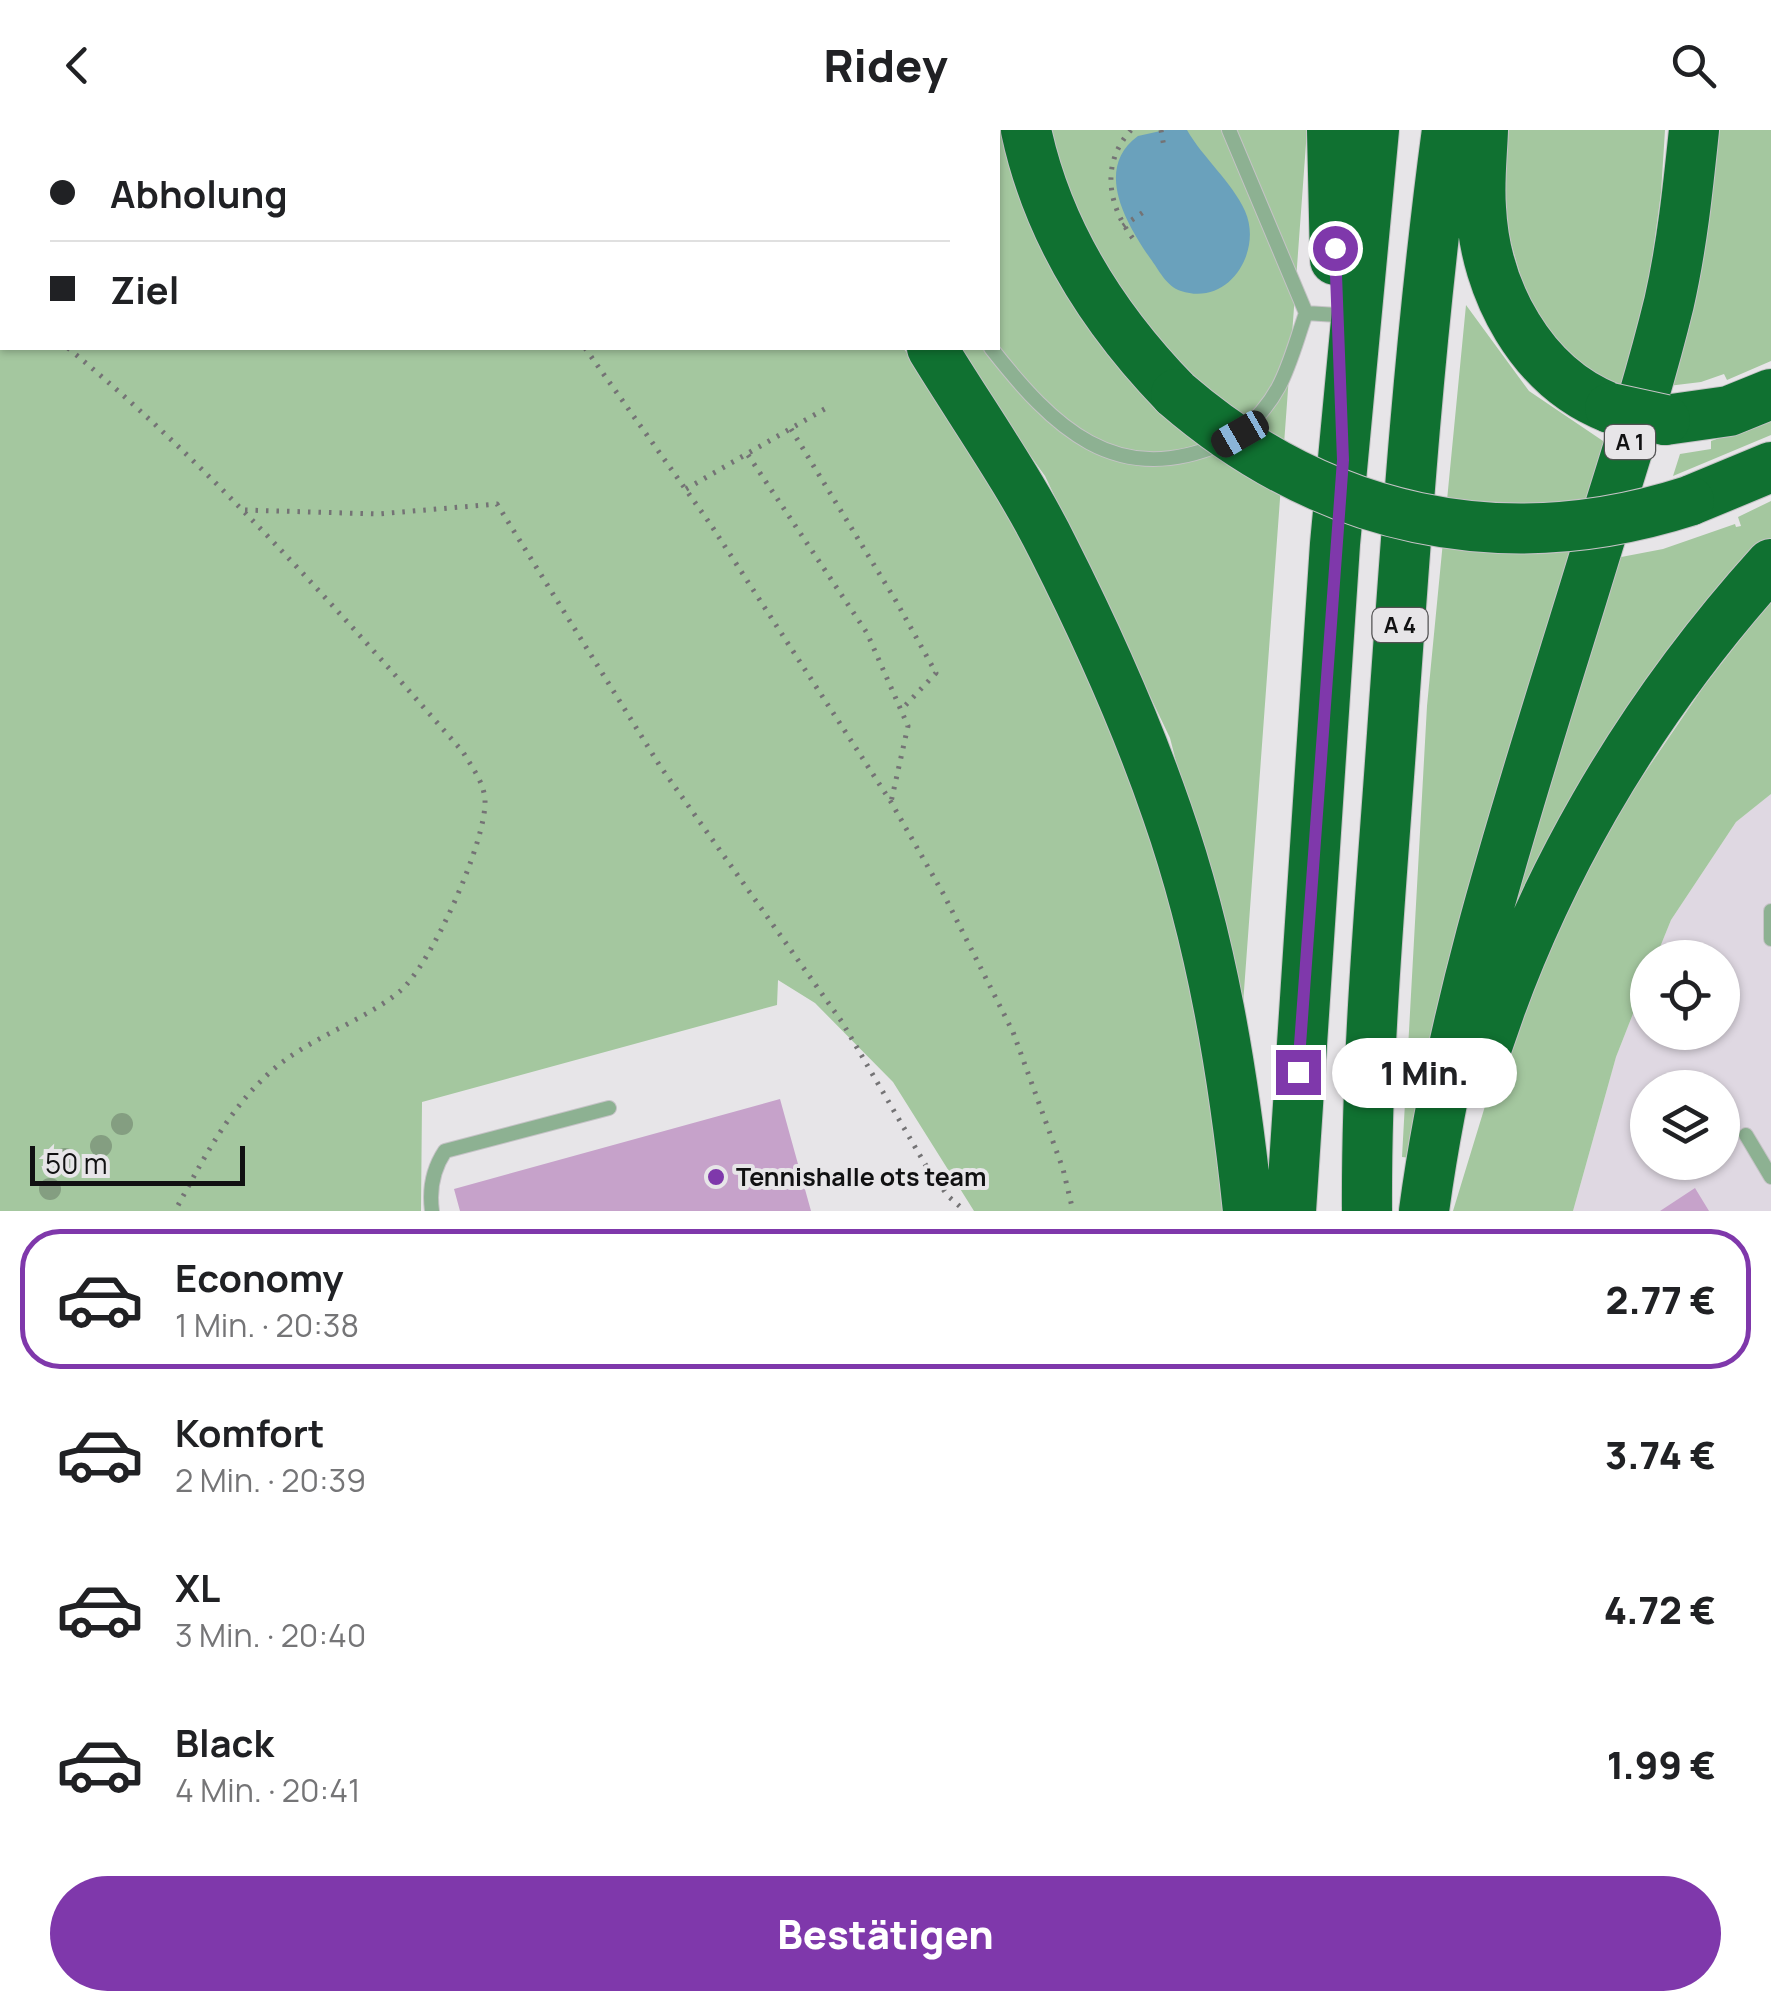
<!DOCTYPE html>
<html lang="de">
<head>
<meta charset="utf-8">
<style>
  :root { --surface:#fff; --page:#f2f2f2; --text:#202124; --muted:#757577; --line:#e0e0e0; --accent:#7f38ab }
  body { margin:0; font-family:Manrope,sans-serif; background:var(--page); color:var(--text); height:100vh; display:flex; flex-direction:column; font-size:38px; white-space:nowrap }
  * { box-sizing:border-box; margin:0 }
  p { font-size:32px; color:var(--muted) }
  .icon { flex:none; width:55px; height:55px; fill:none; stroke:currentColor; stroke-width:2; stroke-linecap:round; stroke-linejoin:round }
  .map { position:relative; height:1081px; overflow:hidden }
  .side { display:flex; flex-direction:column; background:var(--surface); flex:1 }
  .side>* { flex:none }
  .banner { position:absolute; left:0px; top:0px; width:1000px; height:220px; box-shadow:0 2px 8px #0004; display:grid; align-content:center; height:220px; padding:0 50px; background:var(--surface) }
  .fabs { position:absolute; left:1630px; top:810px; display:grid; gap:20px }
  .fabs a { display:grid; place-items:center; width:110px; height:110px; border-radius:50%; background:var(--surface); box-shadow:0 2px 8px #0004; font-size:50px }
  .scale { position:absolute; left:30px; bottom:25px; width:215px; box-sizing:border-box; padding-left:10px; border:5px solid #111112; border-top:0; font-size:28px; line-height:35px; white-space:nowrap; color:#111112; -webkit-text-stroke:8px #e7e5e8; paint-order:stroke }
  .end { position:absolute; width:45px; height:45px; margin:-22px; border:12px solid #7f38ab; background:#fff; box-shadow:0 0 0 5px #fff }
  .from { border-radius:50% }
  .bubble { position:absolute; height:70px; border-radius:35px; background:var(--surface); box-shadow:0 2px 8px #0004; font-size:32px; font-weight:800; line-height:70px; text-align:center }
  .car { position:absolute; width:30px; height:60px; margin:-30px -15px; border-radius:12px; box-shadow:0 0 8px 2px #0007; background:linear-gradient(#222 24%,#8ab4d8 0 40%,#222 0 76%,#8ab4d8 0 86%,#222 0) }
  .banner b { display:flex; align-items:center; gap:35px; height:95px; font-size:38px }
  .banner b+b { border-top:2px solid var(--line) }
  .banner i { width:25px; height:25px; background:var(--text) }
  ul { padding:18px 0 0; list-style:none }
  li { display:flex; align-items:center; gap:30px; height:140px; margin:0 20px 15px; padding:0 30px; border:5px solid transparent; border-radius:40px }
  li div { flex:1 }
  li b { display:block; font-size:38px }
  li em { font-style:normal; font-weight:800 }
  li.selected { border-color:var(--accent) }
  li>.icon { width:90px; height:90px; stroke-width:1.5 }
  .cta { display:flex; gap:20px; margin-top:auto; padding:20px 50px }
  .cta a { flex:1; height:115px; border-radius:60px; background:var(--accent); color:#fff; font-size:40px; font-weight:800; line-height:115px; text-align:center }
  header { display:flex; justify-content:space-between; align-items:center; height:130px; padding:0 50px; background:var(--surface); font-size:45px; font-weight:800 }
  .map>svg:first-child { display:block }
  .built { fill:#dfd8e2; fill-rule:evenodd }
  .green { fill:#a4c79f }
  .water { fill:#6aa1bc }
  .building { fill:#c6a2ca }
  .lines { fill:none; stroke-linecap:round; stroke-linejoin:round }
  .lane-casing { stroke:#c5c3c6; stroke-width:16 }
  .highway-casing { stroke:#c5c3c6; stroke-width:52 }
  .path { stroke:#747375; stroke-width:5; stroke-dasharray:2.5 8; stroke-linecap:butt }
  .lane { stroke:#8db192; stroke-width:14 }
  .highway { stroke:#107131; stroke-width:50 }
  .highway-bridge-casing { stroke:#c5c3c6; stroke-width:52; stroke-linecap:butt }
  .highway-bridge { stroke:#107131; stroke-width:50 }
  .tree { fill:#849e81 }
  .route { stroke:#7f38ab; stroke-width:12 }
  .poi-dot { fill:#7f38ab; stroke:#e7e5e8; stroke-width:4 }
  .labels { text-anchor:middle; stroke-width:8; stroke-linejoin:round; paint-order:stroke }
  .shield { fill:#e7e5e8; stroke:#515152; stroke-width:2.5 }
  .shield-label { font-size:22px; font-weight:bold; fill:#111112 }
  .poi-label { font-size:25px; font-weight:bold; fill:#111112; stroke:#e7e5e8; text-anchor:start }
</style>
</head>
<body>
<header><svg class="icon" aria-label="back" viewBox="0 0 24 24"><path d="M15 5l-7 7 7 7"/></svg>Ridey<svg class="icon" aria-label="search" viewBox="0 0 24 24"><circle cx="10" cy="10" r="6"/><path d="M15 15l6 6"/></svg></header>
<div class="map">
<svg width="1771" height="1081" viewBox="0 0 1771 1081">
  <rect width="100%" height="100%" fill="#e7e5e8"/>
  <path class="built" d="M1771,664V1081H1573L1616,927L1647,848L1648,902H1722V828L1656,827L1671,790L1736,692ZM1648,958H1722V1032H1648Z"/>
  <path class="green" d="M0,0H715L718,2H2V218H903L942,267L1031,419L1153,695L1192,858L1230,1081H974L893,952L815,873L778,850L777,875L422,972L421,1081H0Z
    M779,0H1307L1242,888L1170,608L1045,346L953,218H998V2Z
    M1502,0H1665L1661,63L1646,174L1622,265L1566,231L1524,158L1502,82Z
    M1711,0H1771V231L1727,250L1724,244L1701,252L1668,256Z
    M1466,175L1529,261L1606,313L1411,1028L1402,1027L1427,576Z
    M1771,290V305L1673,346L1680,324L1711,319V311Z
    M1771,371V411L1500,816L1616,428L1663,419L1735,394L1736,397L1741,396L1738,387Z
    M1771,470V664L1736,692L1671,790L1656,827L1648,828L1647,848L1616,927L1573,1081H1453L1493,950L1563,763L1704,556Z"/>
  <path class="water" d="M1165,0H1187C1203,28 1232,52 1245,81C1263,121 1229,177 1181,161C1166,156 1159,140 1150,128C1127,94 1093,39 1138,6Z"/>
  <path class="building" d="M780,969L811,1081H460L454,1059Z
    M1695,1058L1709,1081H1660Z"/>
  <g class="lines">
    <g class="lane-casing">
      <path id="lane" d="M810,0L813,2
        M1229,0L1306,183C1288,235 1284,266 1240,303
        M1306,183L1337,185
        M991,218C1053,297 1115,359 1221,314
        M1771,781V809
        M1746,1005L1771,1047
        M432,1081C429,1059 433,1039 445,1021L609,978"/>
    </g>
    <g class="highway-casing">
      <path id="highway" d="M757,0L759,2
        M1026,0C1048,103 1103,189 1176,264
        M1332,0L1335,130
        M1483,0C1482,26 1479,52 1481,78C1485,160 1531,247 1610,278
        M932,218C971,282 1020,351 1053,418C1096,503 1136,592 1167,682C1212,811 1234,946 1248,1081
        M1665,290L1729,281L1771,264
        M1689,371L1771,337
        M1476,952C1533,759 1637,582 1771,434
        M1291,1081L1335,414L1374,0
        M1367,1081C1366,922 1381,763 1392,604C1406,403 1420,200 1447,0
        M1424,1081C1454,858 1529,642 1594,428C1620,343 1648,259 1669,173C1682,116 1688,58 1694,0"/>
    </g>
    <path class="path" d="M302,0L311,2
      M1131,0C1100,34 1108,76 1134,110
      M1161,0L1164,17
      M1123,96L1145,81
      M0,162L2,164
      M68,218C213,338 338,480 463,622C471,636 484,652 485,670C487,710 431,836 399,862C358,895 303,909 264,948C226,984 200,1035 175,1081
      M585,218L711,395L891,672L944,765L1013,902L1063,1039L1073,1081
      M791,299L896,471L936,543L901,580
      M748,325L867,503L908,596L891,672
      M686,359L828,277
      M245,380L378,384L497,374L660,636L842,892L925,1034L948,1066L965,1081"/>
    <use href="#lane" class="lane"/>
    <use href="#highway" class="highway"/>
    <g class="highway-bridge-casing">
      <path id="highway-bridge" d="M1176,264C1323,391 1502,431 1689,371
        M1610,278L1665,290"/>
    </g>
    <use href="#highway-bridge" class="highway-bridge"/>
  </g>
  <g class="tree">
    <circle cx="122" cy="994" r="11"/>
    <circle cx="101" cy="1016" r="11"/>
    <circle cx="65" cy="1029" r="11"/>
    <circle cx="50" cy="1059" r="11"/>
  </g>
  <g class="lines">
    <path class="route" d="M1298,942L1343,330L1335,118"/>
  </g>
  <circle class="poi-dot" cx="716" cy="1047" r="10"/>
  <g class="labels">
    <g class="shield">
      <rect x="1605" y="295" width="50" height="34" rx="8"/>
      <rect x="1372.5" y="478" width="55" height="34" rx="8"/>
    </g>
    <g class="shield-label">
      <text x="1630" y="320">A 1</text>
      <text x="1400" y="503">A 4</text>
    </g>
    <g class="poi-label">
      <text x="736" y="1056">Tennishalle ots team</text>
    </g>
  </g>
</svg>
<div class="fabs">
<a><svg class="icon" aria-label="locate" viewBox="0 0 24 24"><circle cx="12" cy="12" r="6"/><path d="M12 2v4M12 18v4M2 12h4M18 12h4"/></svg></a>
<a><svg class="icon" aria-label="layers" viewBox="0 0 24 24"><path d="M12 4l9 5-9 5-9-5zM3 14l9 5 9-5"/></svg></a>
</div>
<div class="scale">50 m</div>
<i class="end from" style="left:1335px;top:118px"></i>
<i class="end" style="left:1298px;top:942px"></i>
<div class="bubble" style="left:1332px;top:908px;width:185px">1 Min.</div>
<i class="car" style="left:1240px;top:304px;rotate:240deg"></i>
<div class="banner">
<b><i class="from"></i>Abholung</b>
<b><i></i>Ziel</b>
</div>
</div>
<section class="side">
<ul>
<li class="selected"><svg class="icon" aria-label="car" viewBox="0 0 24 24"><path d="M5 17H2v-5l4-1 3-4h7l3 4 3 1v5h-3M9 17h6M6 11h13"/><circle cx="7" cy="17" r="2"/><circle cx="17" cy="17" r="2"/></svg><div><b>Economy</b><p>1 Min. · 20:38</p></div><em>2.77 €</em></li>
<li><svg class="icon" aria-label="car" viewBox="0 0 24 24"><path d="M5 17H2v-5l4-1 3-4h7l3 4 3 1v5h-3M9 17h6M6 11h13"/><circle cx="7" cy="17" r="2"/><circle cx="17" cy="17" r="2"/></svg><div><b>Komfort</b><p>2 Min. · 20:39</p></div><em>3.74 €</em></li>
<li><svg class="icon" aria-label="car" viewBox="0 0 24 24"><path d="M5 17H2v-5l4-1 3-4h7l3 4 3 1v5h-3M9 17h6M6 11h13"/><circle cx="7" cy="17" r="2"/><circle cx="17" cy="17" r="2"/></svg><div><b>XL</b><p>3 Min. · 20:40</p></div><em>4.72 €</em></li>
<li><svg class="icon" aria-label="car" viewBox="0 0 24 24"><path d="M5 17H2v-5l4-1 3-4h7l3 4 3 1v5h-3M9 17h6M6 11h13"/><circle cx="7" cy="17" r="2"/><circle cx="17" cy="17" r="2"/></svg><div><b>Black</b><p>4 Min. · 20:41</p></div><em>1.99 €</em></li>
</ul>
<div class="cta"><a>Bestätigen</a></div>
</section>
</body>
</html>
